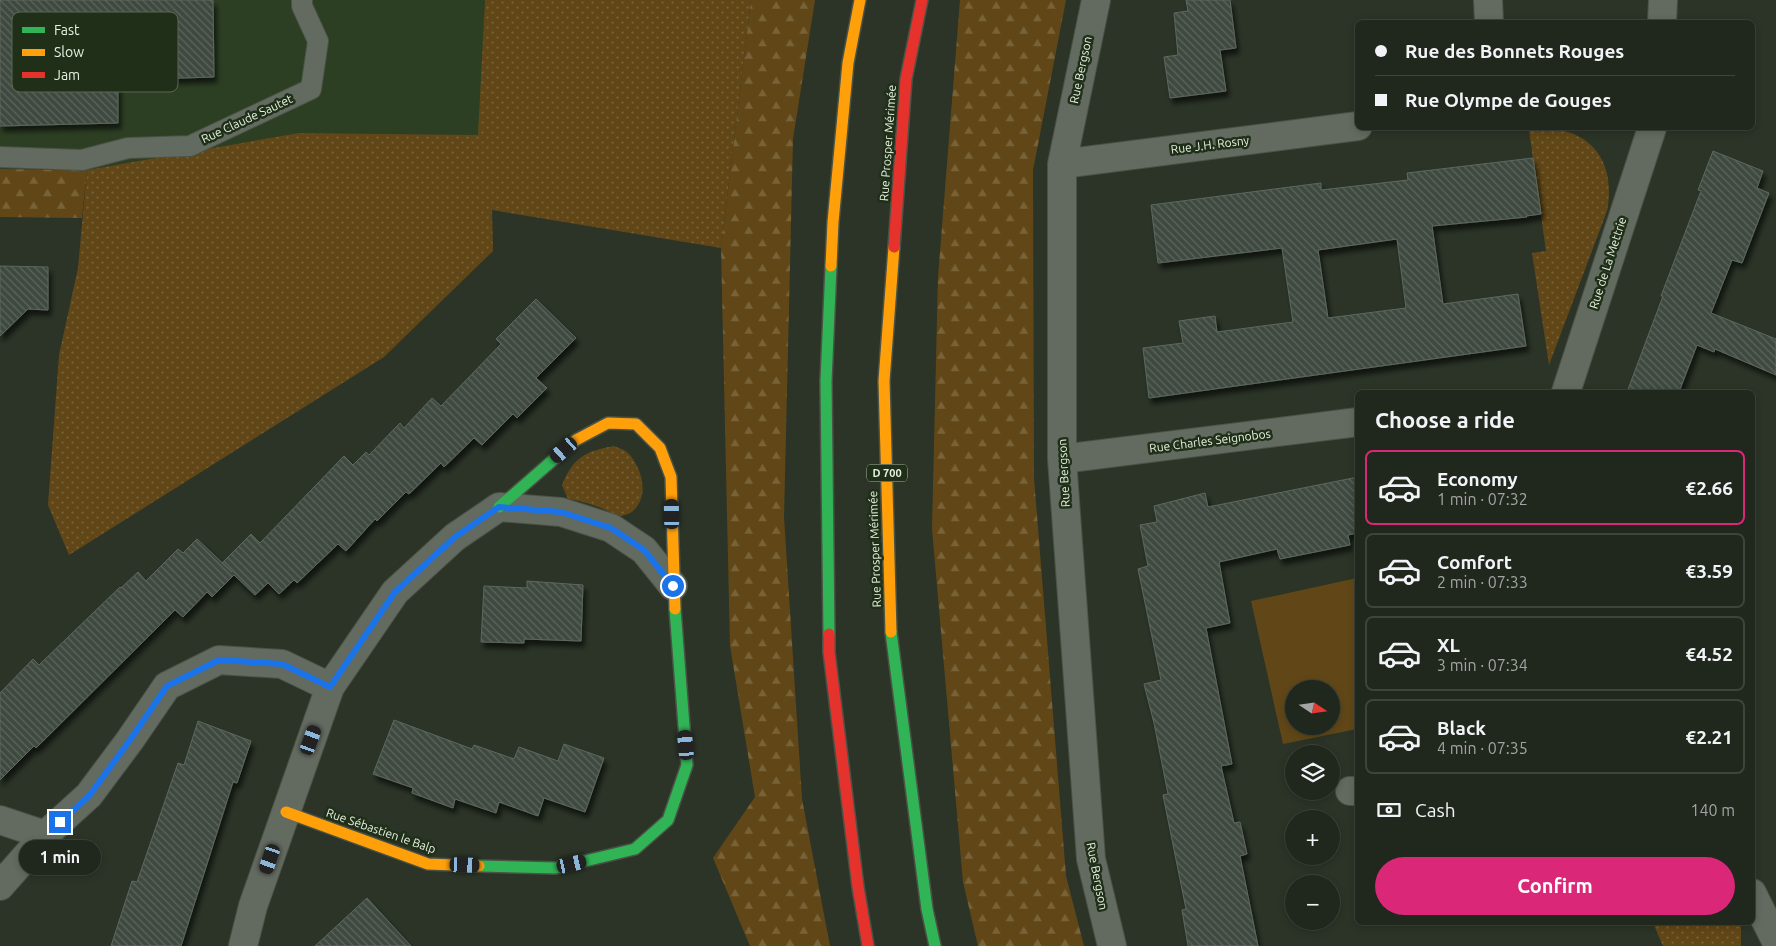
<!DOCTYPE html>
<html lang="en">
<head>
<meta charset="utf-8">
<style>
  :root { --surface:#20271d; --page:#282f26; --text:#f1f3f6; --muted:#a2a5a4; --line:#3d443b; --accent:#db2777 }
  body { margin:0; font-family:Ubuntu,sans-serif; background:var(--page); color:var(--text); height:100vh; display:flex; flex-direction:column; font-size:19px; white-space:nowrap }
  * { box-sizing:border-box; margin:0 }
  p { font-size:16px; color:var(--muted) }
  .icon { flex:none; width:28px; height:28px; fill:none; stroke:currentColor; stroke-width:2; stroke-linecap:round; stroke-linejoin:round }
  .map { position:relative; flex:1; overflow:hidden }
  .details { position:absolute; left:1355px; top:390px; width:400px; height:535px; display:flex; flex-direction:column; background:var(--surface); border-radius:8px; box-shadow:0 2px 8px #0003,0 0 0 1px var(--line) }
  .details>* { flex:none }
  .guide { position:absolute; left:1355px; top:20px; width:400px; height:110px; border-radius:8px; box-shadow:0 2px 8px #0003,0 0 0 1px var(--line); display:grid; align-content:center; height:110px; padding:0 20px; background:var(--surface) }
  .needle { width:32px; rotate:103deg }
  .tools { position:absolute; left:1285px; top:680px; display:grid; gap:10px }
  .tools a { display:grid; place-items:center; width:55px; height:55px; border-radius:50%; background:var(--surface); box-shadow:0 2px 8px #0003,0 0 0 1px var(--line); font-size:25px }
  .end { position:absolute; width:22px; height:22px; margin:-11px; border:6px solid #1a73e8; background:#fff; box-shadow:0 0 0 2px #fff }
  .from { border-radius:50% }
  .bubble { position:absolute; height:35px; border-radius:18px; background:var(--surface); box-shadow:0 2px 8px #0003,0 0 0 1px var(--line); font-size:16px; font-weight:700; line-height:35px; text-align:center }
  .car { position:absolute; width:15px; height:30px; margin:-15px -8px; border-radius:6px; box-shadow:0 0 4px 1px #0007; background:linear-gradient(#222 24%,#8ab4d8 0 40%,#222 0 76%,#8ab4d8 0 86%,#222 0) }
  .guide b { display:flex; align-items:center; gap:18px; height:48px; font-size:19px }
  .guide b+b { border-top:1px solid var(--line) }
  .guide i { width:12px; height:12px; background:var(--text) }
  ul { padding:0; list-style:none }
  li { display:flex; align-items:center; gap:15px; height:75px; margin:0 10px 8px; padding:0 10px; border:2px solid var(--line); border-radius:8px }
  li div { flex:1 }
  li b { display:block; font-size:19px }
  li em { font-style:normal; font-weight:700 }
  li.selected { border-color:var(--accent) }
  li>.icon { width:45px; height:45px; stroke-width:1.5 }
  h2 { padding:0 20px; font-size:22px; line-height:60px }
  .pay { display:flex; align-items:center; gap:12px; height:55px; padding:0 20px; font-size:19px }
  .pay p { margin-inline-start:auto }
  .cta { display:flex; gap:10px; margin-top:auto; padding:10px 20px }
  .cta a { flex:1; height:58px; border-radius:30px; background:var(--accent); color:#fff; font-size:20px; font-weight:700; line-height:58px; text-align:center }
  .map>svg:first-child { display:block }
  .built { fill:#2c3f23 }
  .grass { fill:url(#grass-dots) }
  .forest { fill:url(#forest-firs) }
  .park { fill:#614717; fill-rule:evenodd }
  .building { fill:url(#building-back-hatch); stroke:#5d685f; fill-rule:evenodd; filter:url(#shadow) }
  .lines { fill:none; stroke-linecap:round; stroke-linejoin:round }
  .lane-casing { stroke:#4a5246; stroke-width:22 }
  .street-casing { stroke:#4a5246; stroke-width:30 }
  .fast-casing { stroke:#4a5246; stroke-width:14 }
  .slow-casing { stroke:#4a5246; stroke-width:14 }
  .jam-casing { stroke:#4a5246; stroke-width:14 }
  .lane { stroke:#636a60; stroke-width:20 }
  .street { stroke:#636a60; stroke-width:28 }
  .fast { stroke:#30b455; stroke-width:11 }
  .slow { stroke:#ff9f0a; stroke-width:11 }
  .jam { stroke:#e5322d; stroke-width:11 }
  .route { stroke:#1a73e8; stroke-width:6 }
  .labels { text-anchor:middle; stroke-width:5; stroke-linejoin:round; paint-order:stroke }
  .shield { fill:#1f2f18; stroke:#abb7a5; stroke-width:1 }
  .shield-label { font-size:11px; font-weight:bold; fill:#e7f1e2 }
  .street-label { font-size:12px; fill:#e7f1e2; stroke:#1f2f18 }
  .key { fill:#1f2f18; stroke:#5b6955; stroke-width:1 }
  .key-label { font-size:14px; fill:#e7f1e2 }
</style>
</head>
<body>
<div class="map">
<svg width="1776" height="946" viewBox="0 0 1776 946">
  <defs>
    <pattern id="grass-dots" width="8" height="8" patternUnits="userSpaceOnUse" patternTransform="scale(1.25)"><rect width="8" height="8" fill="#614717"/><path d="M2 2h.1M6 6h.1" fill="none" stroke="#786238" stroke-width="1.8" stroke-linecap="round"/></pattern>
    <pattern id="forest-firs" width="22" height="20" patternUnits="userSpaceOnUse" patternTransform="scale(1.25)"><rect width="22" height="20" fill="#614717"/><path d="M5 1l3.5 6h-7zM16 11l3.5 6h-7z" fill="#786238"/></pattern>
    <pattern id="building-back-hatch" width="6" height="6" patternUnits="userSpaceOnUse" patternTransform="scale(1.25)"><rect width="6" height="6" fill="#3f4a41"/><path d="M-1 5l2 2M0 0l6 6M5-1l2 2" fill="none" stroke="#5b655c"/></pattern>
    <filter id="shadow"><feDropShadow dx="3" dy="5.5" stdDeviation="2.5" flood-color="#0009"/></filter>
  </defs>
  <rect width="100%" height="100%" fill="#2b3427"/>
  <path class="built" d="M0,0H485L479,135L299,133L87,170L0,169Z"/>
  <path class="grass" d="M485,0H751L721,248L492,210L493,251L384,357L69,555L48,505L59,355L78,268L87,170L299,133L478,135Z
    M1546,128C1594,131 1616,164 1607,211L1549,365L1532,253L1546,251L1529,130Z
    M614,446C618,448 624,449 628,453C642,468 650,495 633,511C630,514 623,515 619,517C602,507 587,502 568,499L562,485C573,458 585,451 614,446Z
    M1653,923H1739L1741,926V946H1663Z"/>
  <path class="forest" d="M751,0H815L793,139L784,517L802,799L830,946H750L713,858L755,797L730,646L721,248Z
    M960,0H1066L1033,170L1034,478L1066,876L1084,946H978L963,882L932,529L938,277Z
    M0,169L87,170L82,218L0,217Z"/>
  <path class="park" d="M1357,578V729L1283,744L1251,601ZM1294,689H1331V726H1294Z"/>
  <path class="building" d="M0,0H213L214,77L118,80V123L0,126Z
    M1186,0H1230L1236,48L1220,50L1226,91L1170,98L1164,57L1178,55L1174,13L1188,11Z
    M1713,151L1763,171L1757,188L1769,193L1742,263L1732,260L1711,313L1776,339V375L1715,349L1714,352L1697,345L1679,392H1627L1663,296H1661L1701,191L1698,190Z
    M1533,158L1541,214L1526,216L1527,217L1432,226L1443,304L1518,294L1526,346L1149,398L1143,348L1183,343L1179,321L1215,316L1217,332L1293,322L1282,248L1158,263L1151,205L1321,183V190L1408,180L1407,173ZM1397,239L1406,308L1328,318L1318,250Z
    M0,266L48,267V310L28,309L0,336Z
    M536,299L576,338L536,378L547,388L517,418L513,414L482,445L474,438L444,467L441,463L409,494L406,492L377,521L375,519L346,551L338,544L297,583L294,580L279,594L268,583L255,595L234,575L212,597L207,592L183,617L175,610L36,748L34,746L0,780V693L33,659L39,665L120,587L121,588L138,572L146,581L178,549L183,553L197,539L232,572L222,563L251,534L260,543L344,456L353,465L366,452L369,455L400,423L404,428L432,398L441,406L501,344L496,339Z
    M1358,477V533L1348,535L1350,545L1280,559L1277,549L1219,562L1230,623L1206,628L1232,764L1221,766L1234,823L1240,822L1247,854L1240,856L1258,946H1188L1182,910L1186,909L1163,795L1168,794L1154,723L1144,684L1161,680L1138,569L1148,566L1140,525L1157,522L1154,506L1205,493L1208,507Z
    M527,581L583,585L581,641L524,639V643L481,642L484,586L527,588Z
    M394,720L472,749L474,745L514,759L519,747L558,761L564,744L604,758L585,812L544,798L538,816L499,802L496,813L455,799L453,808L412,793L413,788L373,774Z
    M198,721L251,741L237,783L233,782L181,946H111L132,881L137,882L178,763L184,765Z
    M367,898L411,946H315Z"/>
  <g class="lines">
    <g class="lane-casing">
      <path id="lane" d="M0,157L82,160L128,148L190,146L311,89L318,41L302,6V0"/>
    </g>
    <g class="street-casing">
      <path id="street" d="M1096,0L1062,164V459L1091,859L1112,946
        M1488,0L1489,22
        M1662,22L1663,0
        M1062,164L1358,126
        M1566,392L1652,128
        M1062,459L1358,422
        M1350,791H1358
        M0,820L45,835
        M0,886L45,835L89,795L130,740L167,686L219,660L282,664L330,687
        M1752,893L1776,941
        M243,946L253,906L330,687L395,592L455,537L499,507L561,512L611,528L644,550L673,586"/>
    </g>
    <g class="fast-casing">
      <path id="fast" d="M499,507L576,440
        M891,632L927,909L935,946
        M829,634L826,381L831,266
        M479,866L556,868L635,849L668,820L687,765L675,609"/>
    </g>
    <g class="slow-casing">
      <path id="slow" d="M831,266L833,222L848,63L860,0
        M576,440L608,423L636,424L660,448L671,477L675,609
        M891,632L884,381L894,247
        M286,812L428,864L479,866"/>
    </g>
    <g class="jam-casing">
      <path id="jam" d="M894,247L906,79L922,0
        M829,634V652L858,887L868,946"/>
    </g>
    <use href="#lane" class="lane"/>
    <use href="#street" class="street"/>
    <use href="#fast" class="fast"/>
    <use href="#slow" class="slow"/>
    <use href="#jam" class="jam"/>
  </g>
  <g class="lines">
    <path class="route" d="M60,822L89,796L130,740L167,686L219,660L282,664L330,687L395,592L455,537L499,507L561,512L611,528L644,550L673,586"/>
  </g>
  <g class="labels">
    <rect class="shield" x="867" y="464.5" width="40" height="17" rx="4"/>
    <g class="shield-label">
      <text x="887" y="477">D 700</text>
    </g>
    <g class="street-label">
      <text transform="translate(1081 70) rotate(-78)" y="4">Rue Bergson</text>
      <text transform="translate(247 119) rotate(-25)" y="4">Rue Claude Sautet</text>
      <text transform="translate(888 143) rotate(-86)" y="4">Rue Prosper Mérimée</text>
      <text transform="translate(1210 145) rotate(-7)" y="4">Rue J.H. Rosny</text>
      <text transform="translate(1608 263) rotate(-72)" y="4">Rue de La Mettrie</text>
      <text transform="translate(1210 441) rotate(-7)" y="4">Rue Charles Seignobos</text>
      <text transform="translate(1064 473) rotate(-93)" y="4">Rue Bergson</text>
      <text transform="translate(875 549) rotate(-92)" y="4">Rue Prosper Mérimée</text>
      <text transform="translate(381 831) rotate(19)" y="4">Rue Sébastien le Balp</text>
      <text transform="translate(1097 876) rotate(79)" y="4">Rue Bergson</text>
    </g>
  </g>
  <rect x="12" y="12" width="166" height="80" rx="8" class="key"/>
  <rect x="22" y="27" width="23" height="6" fill="#30b455"/>
  <rect x="22" y="49" width="23" height="7" fill="#ff9f0a"/>
  <rect x="22" y="72" width="23" height="6" fill="#e5322d"/>
  <g class="key-label">
    <text x="54" y="35">Fast</text>
    <text x="54" y="57">Slow</text>
    <text x="54" y="80">Jam</text>
  </g>
</svg>
<div class="tools">
<a><svg class="needle" viewBox="-14 -14 28 28"><path d="M0-13l5 13h-10z" fill="#e53935"/><path d="M0 13l5-13h-10z" fill="#a2a5a4"/></svg></a>
<a><svg class="icon" aria-label="layers" viewBox="0 0 24 24"><path d="M12 4l9 5-9 5-9-5zM3 14l9 5 9-5"/></svg></a>
<a>+</a>
<a>−</a>
</div>
<i class="end from" style="left:673px;top:586px"></i>
<i class="end" style="left:60px;top:822px"></i>
<div class="bubble" style="left:19px;top:840px;width:82px">1 min</div>
<i class="car" style="left:564px;top:450px;rotate:229deg"></i>
<i class="car" style="left:672px;top:514px;rotate:359deg"></i>
<i class="car" style="left:311px;top:740px;rotate:20deg"></i>
<i class="car" style="left:686px;top:745px;rotate:355deg"></i>
<i class="car" style="left:270px;top:859px;rotate:199deg"></i>
<i class="car" style="left:572px;top:864px;rotate:77deg"></i>
<i class="car" style="left:465px;top:865px;rotate:92deg"></i>
<div class="guide">
<b><i class="from"></i>Rue des Bonnets Rouges</b>
<b><i></i>Rue Olympe de Gouges</b>
</div>
<section class="details">
<h2>Choose a ride</h2>
<ul>
<li class="selected"><svg class="icon" aria-label="car" viewBox="0 0 24 24"><path d="M5 17H2v-5l4-1 3-4h7l3 4 3 1v5h-3M9 17h6M6 11h13"/><circle cx="7" cy="17" r="2"/><circle cx="17" cy="17" r="2"/></svg><div><b>Economy</b><p>1 min · 07:32</p></div><em>€2.66</em></li>
<li><svg class="icon" aria-label="car" viewBox="0 0 24 24"><path d="M5 17H2v-5l4-1 3-4h7l3 4 3 1v5h-3M9 17h6M6 11h13"/><circle cx="7" cy="17" r="2"/><circle cx="17" cy="17" r="2"/></svg><div><b>Comfort</b><p>2 min · 07:33</p></div><em>€3.59</em></li>
<li><svg class="icon" aria-label="car" viewBox="0 0 24 24"><path d="M5 17H2v-5l4-1 3-4h7l3 4 3 1v5h-3M9 17h6M6 11h13"/><circle cx="7" cy="17" r="2"/><circle cx="17" cy="17" r="2"/></svg><div><b>XL</b><p>3 min · 07:34</p></div><em>€4.52</em></li>
<li><svg class="icon" aria-label="car" viewBox="0 0 24 24"><path d="M5 17H2v-5l4-1 3-4h7l3 4 3 1v5h-3M9 17h6M6 11h13"/><circle cx="7" cy="17" r="2"/><circle cx="17" cy="17" r="2"/></svg><div><b>Black</b><p>4 min · 07:35</p></div><em>€2.21</em></li>
</ul>
<div class="pay"><svg class="icon" aria-label="cash" viewBox="0 0 24 24"><path d="M3 7h18v10H3z"/><circle cx="12" cy="12" r="2"/></svg>Cash<p>140 m</p></div>
<div class="cta"><a>Confirm</a></div>
</section>
</div>
</body>
</html>
